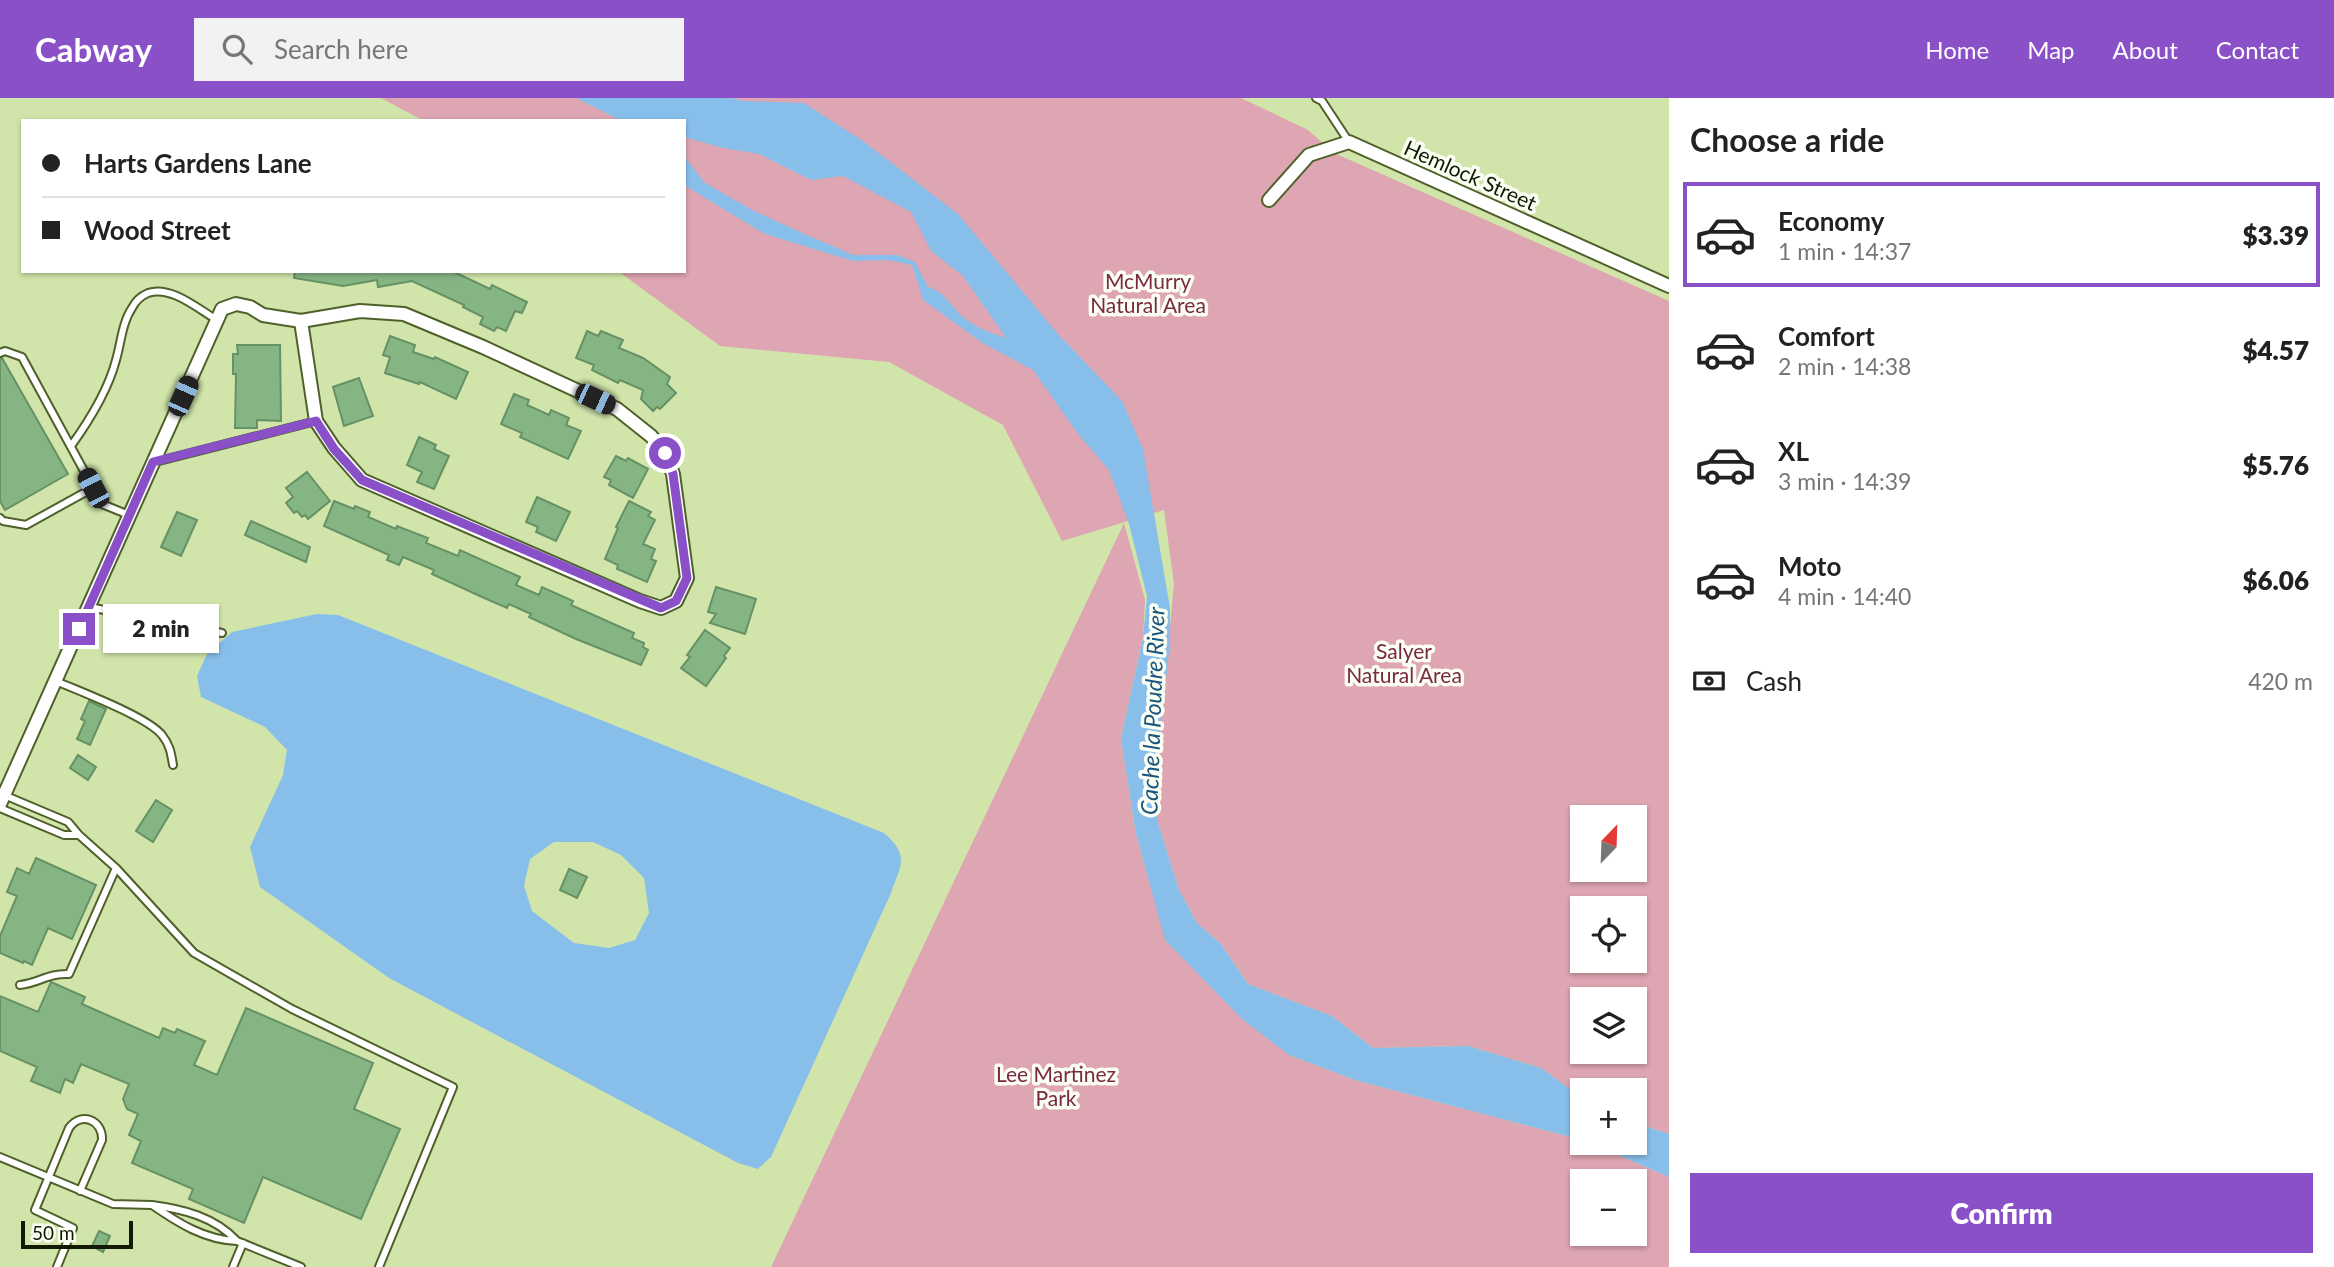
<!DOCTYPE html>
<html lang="en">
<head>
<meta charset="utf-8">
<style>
  :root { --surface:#fff; --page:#f2f2f2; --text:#222; --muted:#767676; --line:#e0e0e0; --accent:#8a50c7 }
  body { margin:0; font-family:Lato,sans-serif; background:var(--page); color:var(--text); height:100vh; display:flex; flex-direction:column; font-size:26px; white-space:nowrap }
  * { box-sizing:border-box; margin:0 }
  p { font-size:23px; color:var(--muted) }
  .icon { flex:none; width:38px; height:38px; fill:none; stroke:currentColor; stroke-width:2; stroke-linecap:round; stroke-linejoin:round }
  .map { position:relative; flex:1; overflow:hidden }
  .drawer { display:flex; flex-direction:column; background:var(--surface); width:665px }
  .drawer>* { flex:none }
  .top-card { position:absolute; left:21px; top:21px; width:665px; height:154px; border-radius:0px; box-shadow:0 2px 5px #0004; display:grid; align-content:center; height:154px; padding:0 21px; background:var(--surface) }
  .needle { width:46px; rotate:23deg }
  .fabs { position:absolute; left:1570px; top:707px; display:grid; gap:14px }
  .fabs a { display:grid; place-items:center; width:77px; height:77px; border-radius:0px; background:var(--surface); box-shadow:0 2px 5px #0004; font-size:35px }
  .scale { position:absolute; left:21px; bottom:18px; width:112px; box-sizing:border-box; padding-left:7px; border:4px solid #131a04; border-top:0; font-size:19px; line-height:24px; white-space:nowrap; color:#131a04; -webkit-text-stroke:5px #fbfff3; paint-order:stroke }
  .end { position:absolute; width:32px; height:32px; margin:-16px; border:9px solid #8a50c7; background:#fff; box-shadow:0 0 0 4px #fff }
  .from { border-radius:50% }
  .bubble { position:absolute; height:49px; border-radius:0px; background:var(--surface); box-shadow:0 2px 5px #0004; font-size:23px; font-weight:800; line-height:49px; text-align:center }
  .car { position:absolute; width:21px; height:42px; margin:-21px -10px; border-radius:9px; box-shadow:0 0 5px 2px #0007; background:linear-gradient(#222 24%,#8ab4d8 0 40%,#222 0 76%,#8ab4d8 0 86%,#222 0) }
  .top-card b { display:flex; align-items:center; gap:24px; height:66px; font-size:26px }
  .top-card b+b { border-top:2px solid var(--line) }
  .top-card i { width:18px; height:18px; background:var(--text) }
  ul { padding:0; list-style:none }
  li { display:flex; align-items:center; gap:21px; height:105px; margin:0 14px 10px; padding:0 7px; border:4px solid transparent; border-radius:0px }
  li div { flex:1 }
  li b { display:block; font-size:26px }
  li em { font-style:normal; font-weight:800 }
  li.on { border-color:var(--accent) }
  li>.icon { width:63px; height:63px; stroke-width:1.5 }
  h2 { padding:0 21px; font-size:32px; line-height:84px }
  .pay { display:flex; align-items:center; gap:18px; height:77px; padding:0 21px; font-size:26px }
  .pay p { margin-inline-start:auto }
  .cta { display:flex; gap:14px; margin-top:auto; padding:14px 21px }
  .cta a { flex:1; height:80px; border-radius:0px; background:var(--accent); color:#fff; font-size:28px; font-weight:800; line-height:80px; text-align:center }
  header { display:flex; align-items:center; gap:42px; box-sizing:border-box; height:98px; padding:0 35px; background:var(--accent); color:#fff }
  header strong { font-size:33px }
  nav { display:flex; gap:38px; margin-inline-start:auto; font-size:24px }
  .search { width:490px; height:63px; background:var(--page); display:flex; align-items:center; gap:18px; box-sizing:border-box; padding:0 24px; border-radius:0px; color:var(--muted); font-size:26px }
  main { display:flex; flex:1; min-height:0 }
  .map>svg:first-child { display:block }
  .green { fill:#dea5b2; fill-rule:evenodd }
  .water { fill:#88beea; fill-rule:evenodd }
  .building { fill:#86b584; stroke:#669165; stroke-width:2 }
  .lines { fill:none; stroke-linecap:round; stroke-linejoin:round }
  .lane-casing { stroke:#4f602b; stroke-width:10 }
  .street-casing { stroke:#4f602b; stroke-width:16 }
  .lane { stroke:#fff; stroke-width:6 }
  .street { stroke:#fff; stroke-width:12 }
  .route { stroke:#8a50c7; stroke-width:9 }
  .labels { text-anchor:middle; stroke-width:7; stroke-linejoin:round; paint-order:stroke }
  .street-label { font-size:21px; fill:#131a04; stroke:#fbfff3 }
  .park-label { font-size:21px; fill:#792943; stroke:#fbfff3 }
  .water-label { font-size:23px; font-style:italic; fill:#19557f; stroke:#fbfff3 }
</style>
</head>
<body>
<header>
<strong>Cabway</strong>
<div class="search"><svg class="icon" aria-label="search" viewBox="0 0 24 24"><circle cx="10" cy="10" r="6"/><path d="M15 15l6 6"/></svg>Search here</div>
<nav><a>Home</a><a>Map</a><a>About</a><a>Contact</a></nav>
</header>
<main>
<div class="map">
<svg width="1669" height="1169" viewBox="0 0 1669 1169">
  <rect width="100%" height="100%" fill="#d1e5ab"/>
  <path class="green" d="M381,0H1241L1308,32L1334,55L1669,203V1036L1635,1025L1634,992H1582V1000L1541,970L1468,948L1373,950L1332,918L1248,886L1221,846L1197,825L1179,792L1158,725V656L1174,486L1164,412L1062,443L1003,327L889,264L720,248L618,173H684V23H424ZM1582,719H1634V772H1582ZM1582,810H1634V863H1582ZM1582,901H1634V954H1582Z
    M1124,425L1145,502L1143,540L1121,641L1136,736L1166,843L1289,957L1355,982L1582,1042V1045H1591L1669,1079V1169H771ZM1582,1083H1634V1136H1582Z"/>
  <path class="water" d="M576,0H731L743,3L804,5L863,43L958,116L1057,235L1122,303L1143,351L1170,510V544L1158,656V725L1179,792L1197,825L1221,846L1248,886L1332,918L1373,950L1468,948L1541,970L1582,1000V1042L1355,982L1289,957L1242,921L1165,842L1136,736L1121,641L1143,540L1147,498L1129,426L1109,372L1078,336L1033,272L984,246L923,202L912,167L887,162L853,163L765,136L684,87V58L705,85L752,112L800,134L853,157H897L915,164L928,189C945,194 949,206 961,217C974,229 990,235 1006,240L963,178L931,153L911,114L843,78L811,82L759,56L723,50L684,39V23H622Z
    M317,516L338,517L884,735C910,758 901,766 891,795L771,1059L758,1071L738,1065L389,880L260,789L250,749L283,677L287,652L265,629L201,599L197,578L207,556L232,534ZM554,744H593L621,757L644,780L649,815L635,842L609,850L574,845L532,813L524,788L530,761Z
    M1635,1025L1669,1036V1079L1591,1045H1634Z"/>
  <path class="building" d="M295,173H452L490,191L492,187L527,204L522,215L515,213L506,233L497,229L494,233L480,226L483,219L463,209L464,207L412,183L378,189L377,182L343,188L294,180Z
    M587,233L598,238L601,233L623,242L619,250L643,260L670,279L667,286L676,295L660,311L657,309L653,313L641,301L643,292L620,282L618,285L592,272L594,267L576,260Z
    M390,238L415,247L413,254L434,261L435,259L468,274L456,301L420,284L419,286L385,275L390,259L383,257Z
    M237,247H280L281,323L257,322V330H235L236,276H233V256H238Z
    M2,260L68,376L5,412L0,403V261Z
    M359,280L373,318L344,328L333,289Z
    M514,296L529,302L527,307L549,317L551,312L569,320L566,327L581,333L568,361L520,339L522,335L501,326Z
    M419,339L436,347L434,351L449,358L434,391L417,384L422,374L407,367Z
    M616,358L626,363L628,360L648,371L633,400L609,387L611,382L604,379Z
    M307,374L330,403L308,421L305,417L302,419L297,413L294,415L286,405L293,399L286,390Z
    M537,399L570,414L556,443L536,434L538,429L526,424Z
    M334,403L354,411L355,408L370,414L368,419L396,431L397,428L428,440L426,445L458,458L460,452L520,479L516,487L539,497L542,489L573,503L571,507L634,535L632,540L644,545L643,549L648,552L641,567L576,541L529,519L531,516L509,506L507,510L482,499L432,476L434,472L403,459L399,467L387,462L389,457L324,428Z
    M629,403L651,414L648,418L655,422L643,446L655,451L651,461L656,463L647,484L617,471L618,467L605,461L618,430L616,429Z
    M177,414L197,422L181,458L161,449Z
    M251,423L310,449L306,464L245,437Z
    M716,489L756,501L745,536L710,525L716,516L708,514Z
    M705,532L730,550L724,558L726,560L706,588L681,570L690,559L687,557Z
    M89,603L106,611L90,647L77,641L85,623L81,621Z
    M78,657L96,669L88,682L70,670Z
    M156,702L172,712L153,744L136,733Z
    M36,760L96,787L72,841L48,830L32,867L24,863L23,865L0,855V838L17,798L7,794L17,770L29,776Z
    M569,771L587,779L577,800L560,792Z
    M51,884L85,899L82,906L159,940L163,930L175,935L177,931L205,943L194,967L217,977L246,910L373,965L354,1011L400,1031L361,1121L263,1079L244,1125L189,1101L193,1091L132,1065L141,1043L129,1037L138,1016L127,1011L123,1001L129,986L81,966L73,985L65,981L60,995L31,983L37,969L0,953V898L38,914Z
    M99,1133L110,1138L103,1154L92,1148Z"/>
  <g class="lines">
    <g class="lane-casing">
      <path id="lane" d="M1316,0L1322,3L1349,44
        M0,255L5,253L22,259L102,406L129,417
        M71,348C89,323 108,293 116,262C121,245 122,225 132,210C135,204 141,198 148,195C171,187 198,211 217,222
        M155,364L316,323
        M0,420L3,423L26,427L93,390
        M89,509L222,535
        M56,583C81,594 146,618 162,637C170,647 171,655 173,667
        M0,710L64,737H79L68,724L4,697
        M79,737L116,770L194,855L292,911L453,989L379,1169
        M20,887C39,885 48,875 69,876L116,770
        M0,1059L113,1106L152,1107
        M152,1107C183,1111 215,1119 237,1143C205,1142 178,1125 152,1107Z
        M237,1143L301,1169
        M57,1169L73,1130L35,1112L69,1030C81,1013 103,1022 102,1042L80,1093
        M233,1169L243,1145"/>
    </g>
    <g class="street-casing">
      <path id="street" d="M1269,102L1309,57L1349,44L1669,188
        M0,706L222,211L236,206L250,209L263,217L301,223L360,213L404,216L483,249L617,311L651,338L665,355L673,376L687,480L676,503L661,510L640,503L362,382L334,350L316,323L301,223"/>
    </g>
    <use href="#lane" class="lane"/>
    <use href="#street" class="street"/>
  </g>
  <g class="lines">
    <path class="route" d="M79,531L153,364L316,323L334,351L362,382L661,510L676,503L687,480L673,376L665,355"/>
  </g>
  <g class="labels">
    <g class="street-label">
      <text transform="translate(1470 78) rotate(24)" y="7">Hemlock Street</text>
    </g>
    <g class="park-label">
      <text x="1148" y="191">McMurry<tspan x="1148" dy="24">Natural Area</tspan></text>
      <text x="1404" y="561">Salyer<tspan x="1404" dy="24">Natural Area</tspan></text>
      <text x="1056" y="984">Lee Martinez<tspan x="1056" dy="24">Park</tspan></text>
    </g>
    <g class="water-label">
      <text transform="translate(1153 613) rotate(-88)" y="8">Cache la Poudre River</text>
    </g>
  </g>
</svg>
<div class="fabs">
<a><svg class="needle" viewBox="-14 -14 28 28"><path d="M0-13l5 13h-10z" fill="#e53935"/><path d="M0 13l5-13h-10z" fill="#767676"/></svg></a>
<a><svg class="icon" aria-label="locate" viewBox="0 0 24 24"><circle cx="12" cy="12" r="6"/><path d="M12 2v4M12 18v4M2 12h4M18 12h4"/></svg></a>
<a><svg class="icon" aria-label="layers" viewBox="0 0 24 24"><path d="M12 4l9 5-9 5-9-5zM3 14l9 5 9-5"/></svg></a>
<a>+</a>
<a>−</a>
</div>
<div class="scale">50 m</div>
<i class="end from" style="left:665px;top:355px"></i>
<i class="end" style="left:79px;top:531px"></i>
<div class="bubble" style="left:103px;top:506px;width:116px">2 min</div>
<i class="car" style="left:183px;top:298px;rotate:24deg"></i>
<i class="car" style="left:595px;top:301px;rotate:115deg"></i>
<i class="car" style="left:93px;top:390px;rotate:332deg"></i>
<div class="top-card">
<b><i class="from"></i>Harts Gardens Lane</b>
<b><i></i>Wood Street</b>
</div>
</div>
<section class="drawer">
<h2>Choose a ride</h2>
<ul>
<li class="on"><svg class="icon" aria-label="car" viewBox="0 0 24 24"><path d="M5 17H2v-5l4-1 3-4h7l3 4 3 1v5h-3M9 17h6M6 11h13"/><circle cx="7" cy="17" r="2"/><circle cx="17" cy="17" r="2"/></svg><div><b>Economy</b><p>1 min · 14:37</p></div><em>$3.39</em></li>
<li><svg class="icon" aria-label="car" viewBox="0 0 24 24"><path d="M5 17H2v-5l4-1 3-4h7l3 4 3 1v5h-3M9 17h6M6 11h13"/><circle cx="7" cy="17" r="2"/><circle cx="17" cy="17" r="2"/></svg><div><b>Comfort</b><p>2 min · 14:38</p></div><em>$4.57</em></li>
<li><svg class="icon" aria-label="car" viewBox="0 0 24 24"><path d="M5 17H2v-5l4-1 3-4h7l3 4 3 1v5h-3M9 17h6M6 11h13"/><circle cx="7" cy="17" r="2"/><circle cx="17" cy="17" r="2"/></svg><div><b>XL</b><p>3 min · 14:39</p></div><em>$5.76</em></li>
<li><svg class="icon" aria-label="car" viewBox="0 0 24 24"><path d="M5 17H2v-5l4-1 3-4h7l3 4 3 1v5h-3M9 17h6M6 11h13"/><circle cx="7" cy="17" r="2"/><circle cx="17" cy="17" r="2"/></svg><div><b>Moto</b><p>4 min · 14:40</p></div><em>$6.06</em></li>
</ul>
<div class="pay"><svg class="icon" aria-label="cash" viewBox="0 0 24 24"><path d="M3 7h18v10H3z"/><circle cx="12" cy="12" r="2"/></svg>Cash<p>420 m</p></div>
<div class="cta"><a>Confirm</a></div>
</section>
</main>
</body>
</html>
